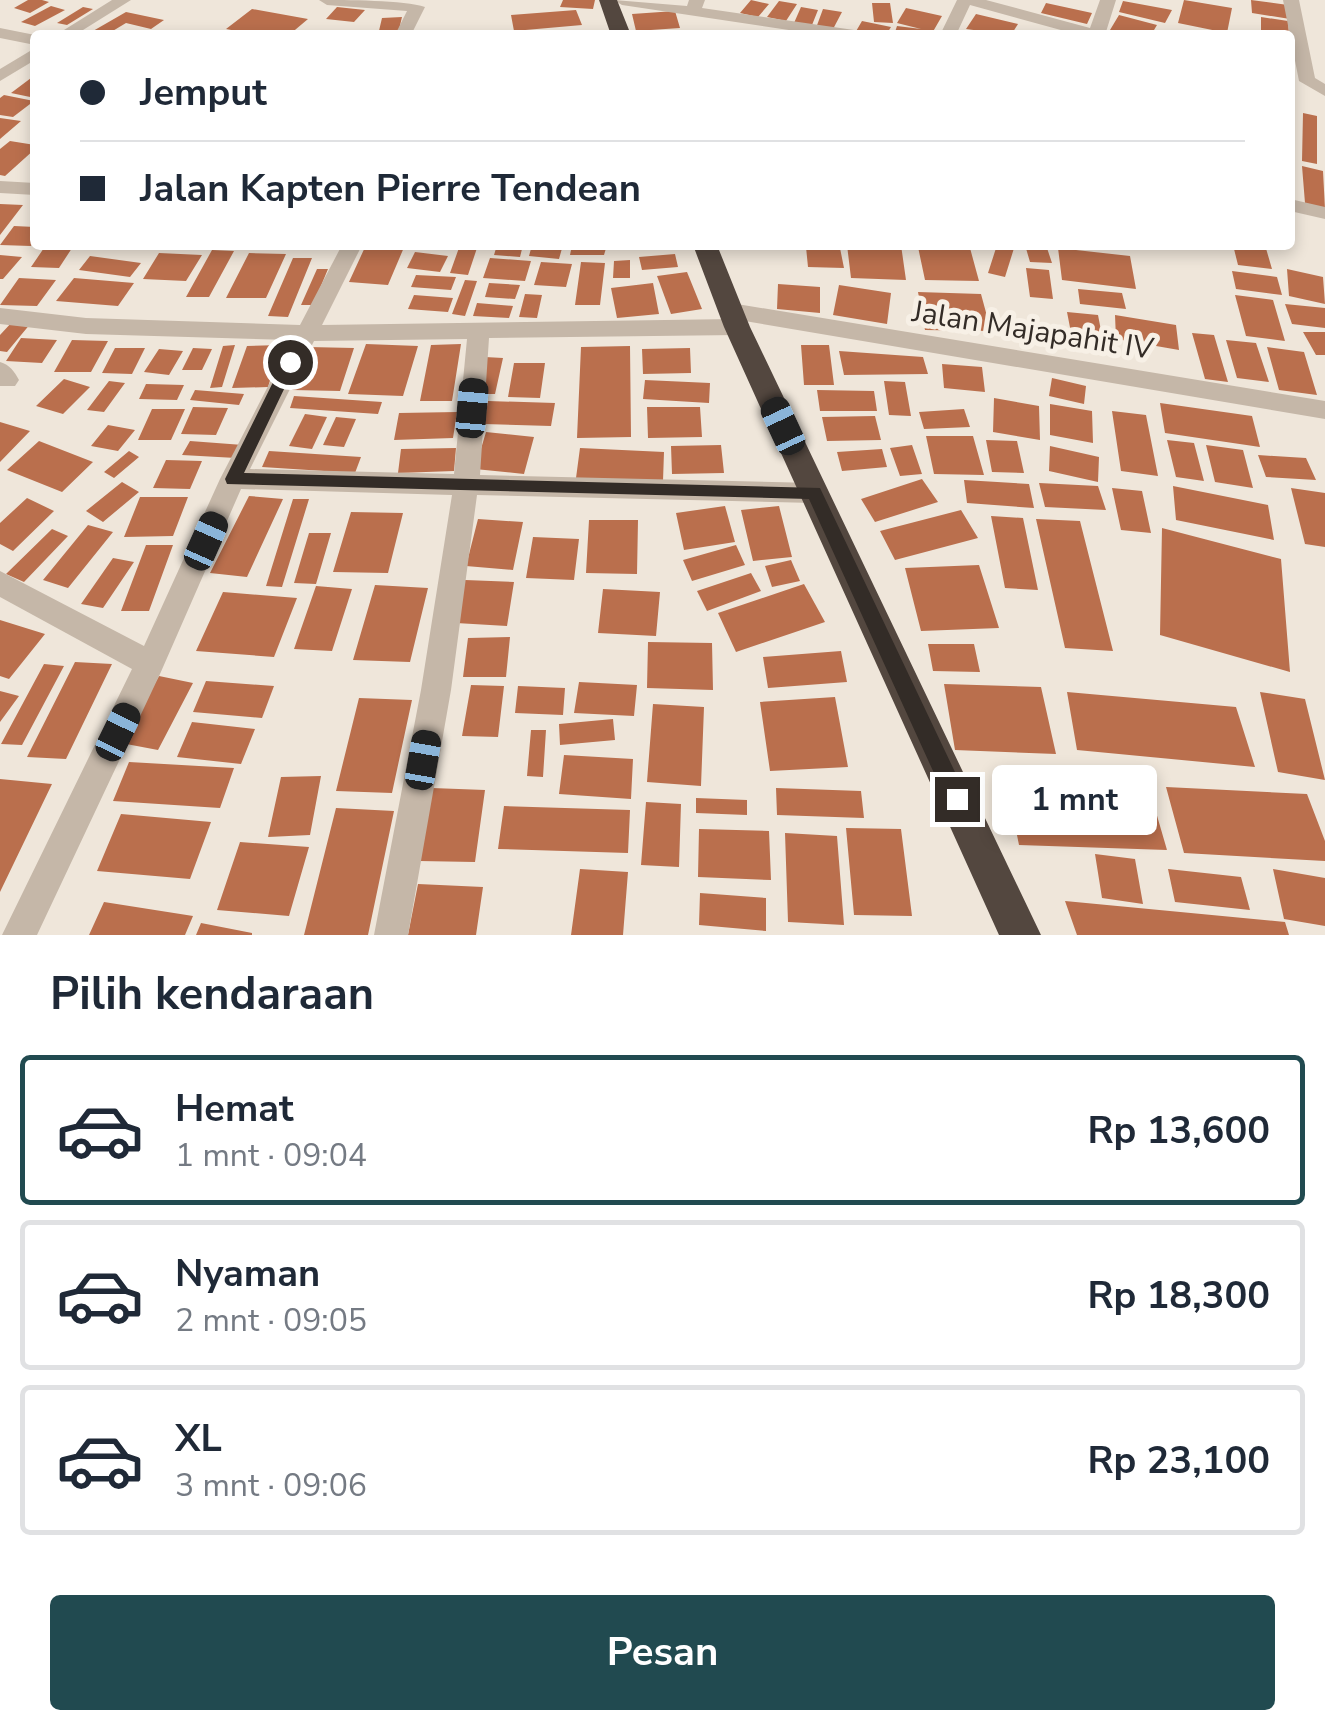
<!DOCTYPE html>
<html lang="id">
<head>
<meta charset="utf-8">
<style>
  :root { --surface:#fff; --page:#f2f2f3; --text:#1f2937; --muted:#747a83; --line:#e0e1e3; --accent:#214a50 }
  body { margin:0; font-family:"Nunito Sans",sans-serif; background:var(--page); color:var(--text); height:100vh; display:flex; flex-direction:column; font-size:38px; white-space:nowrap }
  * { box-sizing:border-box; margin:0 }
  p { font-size:32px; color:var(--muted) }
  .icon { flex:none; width:55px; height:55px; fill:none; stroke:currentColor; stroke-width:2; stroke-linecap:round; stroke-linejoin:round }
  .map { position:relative; height:935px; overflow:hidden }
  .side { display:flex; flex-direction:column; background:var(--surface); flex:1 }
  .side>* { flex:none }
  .top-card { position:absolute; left:30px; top:30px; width:1265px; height:220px; border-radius:10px; box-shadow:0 5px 15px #0003; display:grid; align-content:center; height:220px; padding:0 50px; background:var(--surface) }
  .end { position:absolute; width:45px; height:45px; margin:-22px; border:12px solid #332c27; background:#fff; box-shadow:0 0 0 5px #fff }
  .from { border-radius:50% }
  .bubble { position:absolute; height:70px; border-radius:10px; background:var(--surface); box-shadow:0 5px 15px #0003; font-size:32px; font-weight:700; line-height:70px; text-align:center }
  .car { position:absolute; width:30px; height:60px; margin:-30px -15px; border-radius:12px; box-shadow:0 0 8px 2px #0007; background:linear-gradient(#222 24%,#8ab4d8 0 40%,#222 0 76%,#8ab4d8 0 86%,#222 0) }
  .top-card b { display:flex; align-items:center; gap:35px; height:95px; font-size:38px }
  .top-card b+b { border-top:2px solid var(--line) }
  .top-card i { width:25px; height:25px; background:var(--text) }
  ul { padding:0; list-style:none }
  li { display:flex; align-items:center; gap:30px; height:150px; margin:0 20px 15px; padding:0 30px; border:5px solid var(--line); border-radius:10px }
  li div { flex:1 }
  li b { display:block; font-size:38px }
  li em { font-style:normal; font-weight:700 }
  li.on { border-color:var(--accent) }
  li>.icon { width:90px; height:90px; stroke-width:1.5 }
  h2 { padding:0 50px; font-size:45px; line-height:120px }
  .cta { display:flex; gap:20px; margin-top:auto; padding:20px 50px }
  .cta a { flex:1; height:115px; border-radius:10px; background:var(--accent); color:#fff; font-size:40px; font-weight:700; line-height:115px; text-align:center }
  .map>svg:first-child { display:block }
  .building { fill:#ba6f4d }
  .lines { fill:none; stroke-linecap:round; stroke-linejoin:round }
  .street { fill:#c5b7a8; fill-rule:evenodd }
  .highway { fill:#53473f; fill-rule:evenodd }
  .route { fill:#332c27 }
  .labels { text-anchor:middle; stroke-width:10; stroke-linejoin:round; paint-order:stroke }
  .street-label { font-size:30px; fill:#332c27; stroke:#f7f0e6 }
</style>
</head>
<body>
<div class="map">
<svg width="1325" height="935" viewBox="0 0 1325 935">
  <rect width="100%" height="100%" fill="#efe6da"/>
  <path class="building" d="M28,0H42L49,2L30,13L14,8Z
    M563,0H595L593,9L560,7Z
    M751,0L769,4L758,17L740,13Z
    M1184,0L1232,8L1227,33L1178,23Z
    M1251,0L1288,5L1290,19L1252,13Z
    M779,1L797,4L786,21L767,17Z
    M1123,1L1172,10L1165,23L1119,12Z
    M872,3H890L893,23L874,22Z
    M1046,3L1092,13L1087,24L1041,13Z
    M51,6L65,10L35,26L21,22Z
    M83,7L93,9L67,25L57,23Z
    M337,7L365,10L354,22L326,19Z
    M801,7L818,10L812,25L794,23Z
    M906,8L942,16L931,35H894L897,26L921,29L897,23Z
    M252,9L308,19L289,35H257L226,29Z
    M823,9L842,12L832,31L816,28Z
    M576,10L582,25L514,31L511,15Z
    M675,11L680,28L636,31L632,14Z
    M126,12L164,20L151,29L126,23L106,35L93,31Z
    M976,14L1018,24L1011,35L966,29Z
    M1119,15L1157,25L1151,35L1110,30Z
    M402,17L398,34L378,35L382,18Z
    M1261,17L1288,21L1289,35L1261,33Z
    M862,21L891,27L886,35L855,33Z
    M31,78L35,79V98L11,93Z
    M4,95L34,101L13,117L0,115V98Z
    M1303,113L1317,116V164L1302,161Z
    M0,118L21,121L0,139Z
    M10,141L35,145V149L5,176L0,175V149Z
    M1302,166L1323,171L1325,209L1305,203Z
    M0,204L23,205L0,235Z
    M14,226L35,227L31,246L0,245Z
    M46,245H74L59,268L31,267Z
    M366,245H405L388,285L349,282Z
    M460,245H478L468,275L450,273Z
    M497,245H523L520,257L494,255Z
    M532,245H563L559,259L529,256Z
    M572,245H607L604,255H570Z
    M847,245H901L906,280L851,278Z
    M997,245H1015L1005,277L988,273Z
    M1025,245H1046L1052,263L1030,262Z
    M1233,245H1265L1272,269L1238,265Z
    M806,247L840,248L844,268L808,267Z
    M918,247L970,248L979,281L925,280Z
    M1058,248L1130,256L1136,289L1062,280Z
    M212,250L234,251L209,297H186Z
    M415,252L448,256L440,272L407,268Z
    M159,253L202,255L186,281L143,279Z
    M249,253L286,254L266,298H226Z
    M675,254L678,267L642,270L639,257Z
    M0,255L22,257L3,279H0Z
    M90,256L141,263L130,277L79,270Z
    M293,258H312L288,317L268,316Z
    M490,258L531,261L525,281L483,278Z
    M630,260V278H613L614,261Z
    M541,262L572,264L566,287L534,285Z
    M581,262L605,263L600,305H575Z
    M1026,268L1049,270L1053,299L1030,297Z
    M317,269H328L313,305H301Z
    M1287,269L1323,277L1325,304L1289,296Z
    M1232,271L1277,277L1282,295L1236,289Z
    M687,272L702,309L671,314L657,276Z
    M416,275L456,277L451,290L411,287Z
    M19,278L56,280L37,306L0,305Z
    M74,278L134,283L118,306L56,301Z
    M465,280L477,281L465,316L452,314Z
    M489,283L520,285L515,299L485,297Z
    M653,283L659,314L617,318L611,288Z
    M778,284L820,287V313L777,309Z
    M839,285L891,293L887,324L833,315Z
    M1078,289L1122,293L1126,309L1080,304Z
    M918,292L981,294L991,331L925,330Z
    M525,294L542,295L537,318L519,317Z
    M414,295L453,298L448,312L408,309Z
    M1235,295L1273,300L1285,341L1246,336Z
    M477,303L513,306L509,318L473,316Z
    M1285,304L1325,308V328L1292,324Z
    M1067,312L1098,315L1104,346L1073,343Z
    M1115,315L1176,325L1179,350L1116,339Z
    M13,321L31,323L7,352L0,351V335Z
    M1303,332H1325V355H1316Z
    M1192,333L1214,335L1228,382L1205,379Z
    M21,338L57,340L42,363L6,361Z
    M72,340L108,341L91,372H54Z
    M1226,340L1256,343L1269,382L1237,378Z
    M366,344L418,346L403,396L348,394Z
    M461,344L452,401H420L431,345Z
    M235,345L222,387L210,388L223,346Z
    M281,345L268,387L232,388L247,346Z
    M801,345H829L834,385H804Z
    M630,346L631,437L577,438L581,347Z
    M308,347L354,348L340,391L292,390Z
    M1267,347L1304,352L1317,395L1279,390Z
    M115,348H145L132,374L102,373Z
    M193,348L212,349L202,370H182Z
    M690,348L691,373L643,374L642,349Z
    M159,349L183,351L169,375L144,372Z
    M839,351L923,357L928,374L844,375Z
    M485,357L503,358L495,394H477Z
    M514,363H545L540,398L508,397Z
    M942,364L982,367L985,392L944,388Z
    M1052,378L1086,386L1084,404L1049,396Z
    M64,379L90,387L63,414L36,406Z
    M645,380L710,383L709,403L643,399Z
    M109,381L125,383L104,412L87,410Z
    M884,381L905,382L911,416L889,415Z
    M146,384L184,385L177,400L139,399Z
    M195,390L244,394L239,405L190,400Z
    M817,390L874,391L877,411H820Z
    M294,396L382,402L378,414L290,408Z
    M994,398L1039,406L1040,440L993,432Z
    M488,401L555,403L551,426L484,424Z
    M1160,403L1252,416L1260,447L1165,433Z
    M1050,404L1092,411L1093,443L1050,435Z
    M193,407L228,408L216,435L181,434Z
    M647,407H700L702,437L648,438Z
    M152,409H185L171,440H138Z
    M964,409L970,427L924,429L919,412Z
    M1112,411L1146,415L1158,476L1121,471Z
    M457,412L453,438L394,440L399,413Z
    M305,414L327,417L312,449L289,446Z
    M875,416L881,440L827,441L822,417Z
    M336,417L356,419L344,447L323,445Z
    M0,422L30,431L0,462Z
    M108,425L135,430L118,451L91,446Z
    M486,432L534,437L524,474L475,469Z
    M926,436H973L984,475L934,474Z
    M986,440L1017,441L1024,473L992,472Z
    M1167,440L1194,443L1204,481L1176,477Z
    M39,441L93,462L62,492L7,470Z
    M190,441L243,445L236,458L182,455Z
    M721,445L724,473L672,474L671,446Z
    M912,445L922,474L900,476L890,448Z
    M1206,445L1243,450L1253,488L1215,482Z
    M1050,446L1099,457L1098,482L1049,471Z
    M456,448L454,471L398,473L401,449Z
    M580,448L664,452L663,481L576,478Z
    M882,449L887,467L842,471L837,452Z
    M129,451L139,457L114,478L104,472Z
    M269,451L361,457L355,473L262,467Z
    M1258,455L1306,458L1316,480L1266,477Z
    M166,460L202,461L190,489L153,488Z
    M922,479L938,502L875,522L861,499Z
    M964,480L1029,484L1034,508L967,503Z
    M122,482L139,492L103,522L86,511Z
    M1039,483L1098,486L1106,510L1045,507Z
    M1173,486L1268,505L1274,540L1176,520Z
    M1112,488L1142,491L1151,533L1121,530Z
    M1291,488L1325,493V547L1305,544Z
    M249,496L283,499L247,577L210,573Z
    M140,497H188L173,536L124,537Z
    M27,498L54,511L13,551L0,544V523Z
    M293,499H309L282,587L266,586Z
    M725,506L735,542L684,550L676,513Z
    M779,506L792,557L753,561L741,510Z
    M961,510L978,538L895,560L880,531Z
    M351,512L403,513L388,573L333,572Z
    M991,516L1023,518L1038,590L1005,588Z
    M478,519L523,522L513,570L466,566Z
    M1036,519L1080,521L1113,651L1065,648Z
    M589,520H638L637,574L586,573Z
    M88,525L113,532L68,588L43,580Z
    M1162,528L1281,559L1290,672L1160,635Z
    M52,529L68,536L24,582L6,574Z
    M309,533H331L316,584L294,583Z
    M533,537L579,539L574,580L526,578Z
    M146,545H173L149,611H121Z
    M736,545L745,565L692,581L683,560Z
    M113,558L134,562L103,608L81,604Z
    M791,560L800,581L772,587L765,566Z
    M979,565L999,628L921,631L905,568Z
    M751,573L761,591L707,611L697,591Z
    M465,580L514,582L507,626L456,623Z
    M804,584L825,622L736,652L718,613Z
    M375,585L428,588L410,662L353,660Z
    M316,586L352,589L332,651L294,649Z
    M603,589L660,592L656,636L598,633Z
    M223,592L297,598L274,657L196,651Z
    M0,620L45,634L9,679L0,676Z
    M510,637L506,677H463L468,638Z
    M648,642L712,643L713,690L647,688Z
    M928,644H974L980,672L933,671Z
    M841,651L847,682L768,688L763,657Z
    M75,662L112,664L66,759L27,757Z
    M44,664L64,666L22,745L1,744Z
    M159,676L193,683L158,750L121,743Z
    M206,681L274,686L262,718L193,712Z
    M579,682L637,685L634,716L574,713Z
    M944,684L1041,687L1056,754L955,750Z
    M471,685L504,686L498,737L462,736Z
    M518,686L565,688L563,715L515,713Z
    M0,691L19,696L0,722Z
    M1067,692L1236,707L1255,767L1077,750Z
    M1260,692L1305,699L1325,780L1278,772Z
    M835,697L848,767L770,771L760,702Z
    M359,698L412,700L392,793L336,791Z
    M653,704L704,707L701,786L647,782Z
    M613,719L615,740L560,745L559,724Z
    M192,722L255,729L241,764L177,757Z
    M531,730H546L543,777L527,776Z
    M564,755L633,759L631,799L559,794Z
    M129,762L234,768L220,808L113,801Z
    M1003,766L1144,771L1167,850L1019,845Z
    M321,776L310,835L268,837L281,777Z
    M0,779L52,784L0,892Z
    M1166,787L1307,794L1325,841V861L1184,853Z
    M432,788L485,790L475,862L419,861Z
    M776,788L861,791L864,818L777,815Z
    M696,798L747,800V815L696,813Z
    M646,802L681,804L679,867L641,865Z
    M504,806L630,810L628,853L498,849Z
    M336,808L394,811L368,935H304Z
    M121,814L211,822L190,879L97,871Z
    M846,828L901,829L912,916L854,915Z
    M699,829L769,831L771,880L698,877Z
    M785,833L837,836L844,925L788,922Z
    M240,842L309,847L289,916L217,910Z
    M1095,854L1135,859L1143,904L1102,898Z
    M580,869L628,872L623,935H571Z
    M1168,869L1241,877L1250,910L1175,902Z
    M1273,869L1325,878V926L1284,919Z
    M418,884L483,887L476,935H408Z
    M700,893L766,898V931L699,925Z
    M1065,901L1285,922L1289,935H1077Z
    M104,902L193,916L185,935H89Z
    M201,923L252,933V935H196Z"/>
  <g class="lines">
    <path class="street" d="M112,0H131L75,35H56Z
      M319,0C345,0 405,0 425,7L411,35H395L407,11L327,5Z
      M614,0L687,6L689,0H705L702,8L854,30L862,35H822L622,5Z
      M957,0H986L1090,28L1100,0H1116L1105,35H1079L970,5L956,35H940Z
      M1283,0H1299L1315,78L1325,84V96L1299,81Z
      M0,28L35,35V45L0,38Z
      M35,48V60L0,81V69Z
      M0,181L35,183V195L0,193Z
      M1290,199L1325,207V219L1290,211Z
      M342,245H362L322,325L735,319L723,316L720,311L731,303L1325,401V419L739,320L748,327L737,335L489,338L480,475L814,483L823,486L827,493L823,500L814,503L477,495L451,690L408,935H374L421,690L452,495L241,489L160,674L37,935H2L132,669L0,597V571L144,646L220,479L292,340L86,334L0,324V308L86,318L300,325ZM467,339L454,474L250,469L314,341Z
      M0,362C10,365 14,371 19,380L15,386H0Z"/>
    <path class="highway" d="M599,0H617L631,35H611Z
      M693,245H717L750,327L1041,935H999L724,327Z"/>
  </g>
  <path class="route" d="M290,357L297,362L244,473L820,488L964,791L967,799L964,806L957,809L949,806L809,499L227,484L225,479L283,362Z"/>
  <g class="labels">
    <g class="street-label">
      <text transform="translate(1033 330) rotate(9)" y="10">Jalan Majapahit IV</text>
    </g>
  </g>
</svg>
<i class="end from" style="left:290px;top:362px"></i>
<i class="end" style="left:957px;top:799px"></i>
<div class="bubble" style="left:992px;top:765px;width:165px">1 mnt</div>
<i class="car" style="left:472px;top:408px;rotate:5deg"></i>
<i class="car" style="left:783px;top:426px;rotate:335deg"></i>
<i class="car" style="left:206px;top:541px;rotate:24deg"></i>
<i class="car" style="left:118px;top:732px;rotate:26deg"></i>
<i class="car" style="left:423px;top:760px;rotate:10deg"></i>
<div class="top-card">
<b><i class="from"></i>Jemput</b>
<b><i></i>Jalan Kapten Pierre Tendean</b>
</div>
</div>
<section class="side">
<h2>Pilih kendaraan</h2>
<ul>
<li class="on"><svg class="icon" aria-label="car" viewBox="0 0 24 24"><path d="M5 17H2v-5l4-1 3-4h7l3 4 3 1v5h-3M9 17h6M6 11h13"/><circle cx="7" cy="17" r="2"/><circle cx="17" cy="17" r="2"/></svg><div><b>Hemat</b><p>1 mnt · 09:04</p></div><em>Rp 13,600</em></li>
<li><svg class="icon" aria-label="car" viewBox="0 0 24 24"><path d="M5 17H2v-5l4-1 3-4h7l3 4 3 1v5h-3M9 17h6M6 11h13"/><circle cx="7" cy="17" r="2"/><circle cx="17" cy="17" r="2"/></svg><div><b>Nyaman</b><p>2 mnt · 09:05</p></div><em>Rp 18,300</em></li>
<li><svg class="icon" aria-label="car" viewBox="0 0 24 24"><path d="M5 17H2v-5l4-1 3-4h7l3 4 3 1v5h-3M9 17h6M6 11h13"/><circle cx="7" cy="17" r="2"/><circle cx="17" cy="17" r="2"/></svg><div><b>XL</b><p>3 mnt · 09:06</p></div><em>Rp 23,100</em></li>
</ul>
<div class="cta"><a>Pesan</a></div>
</section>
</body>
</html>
